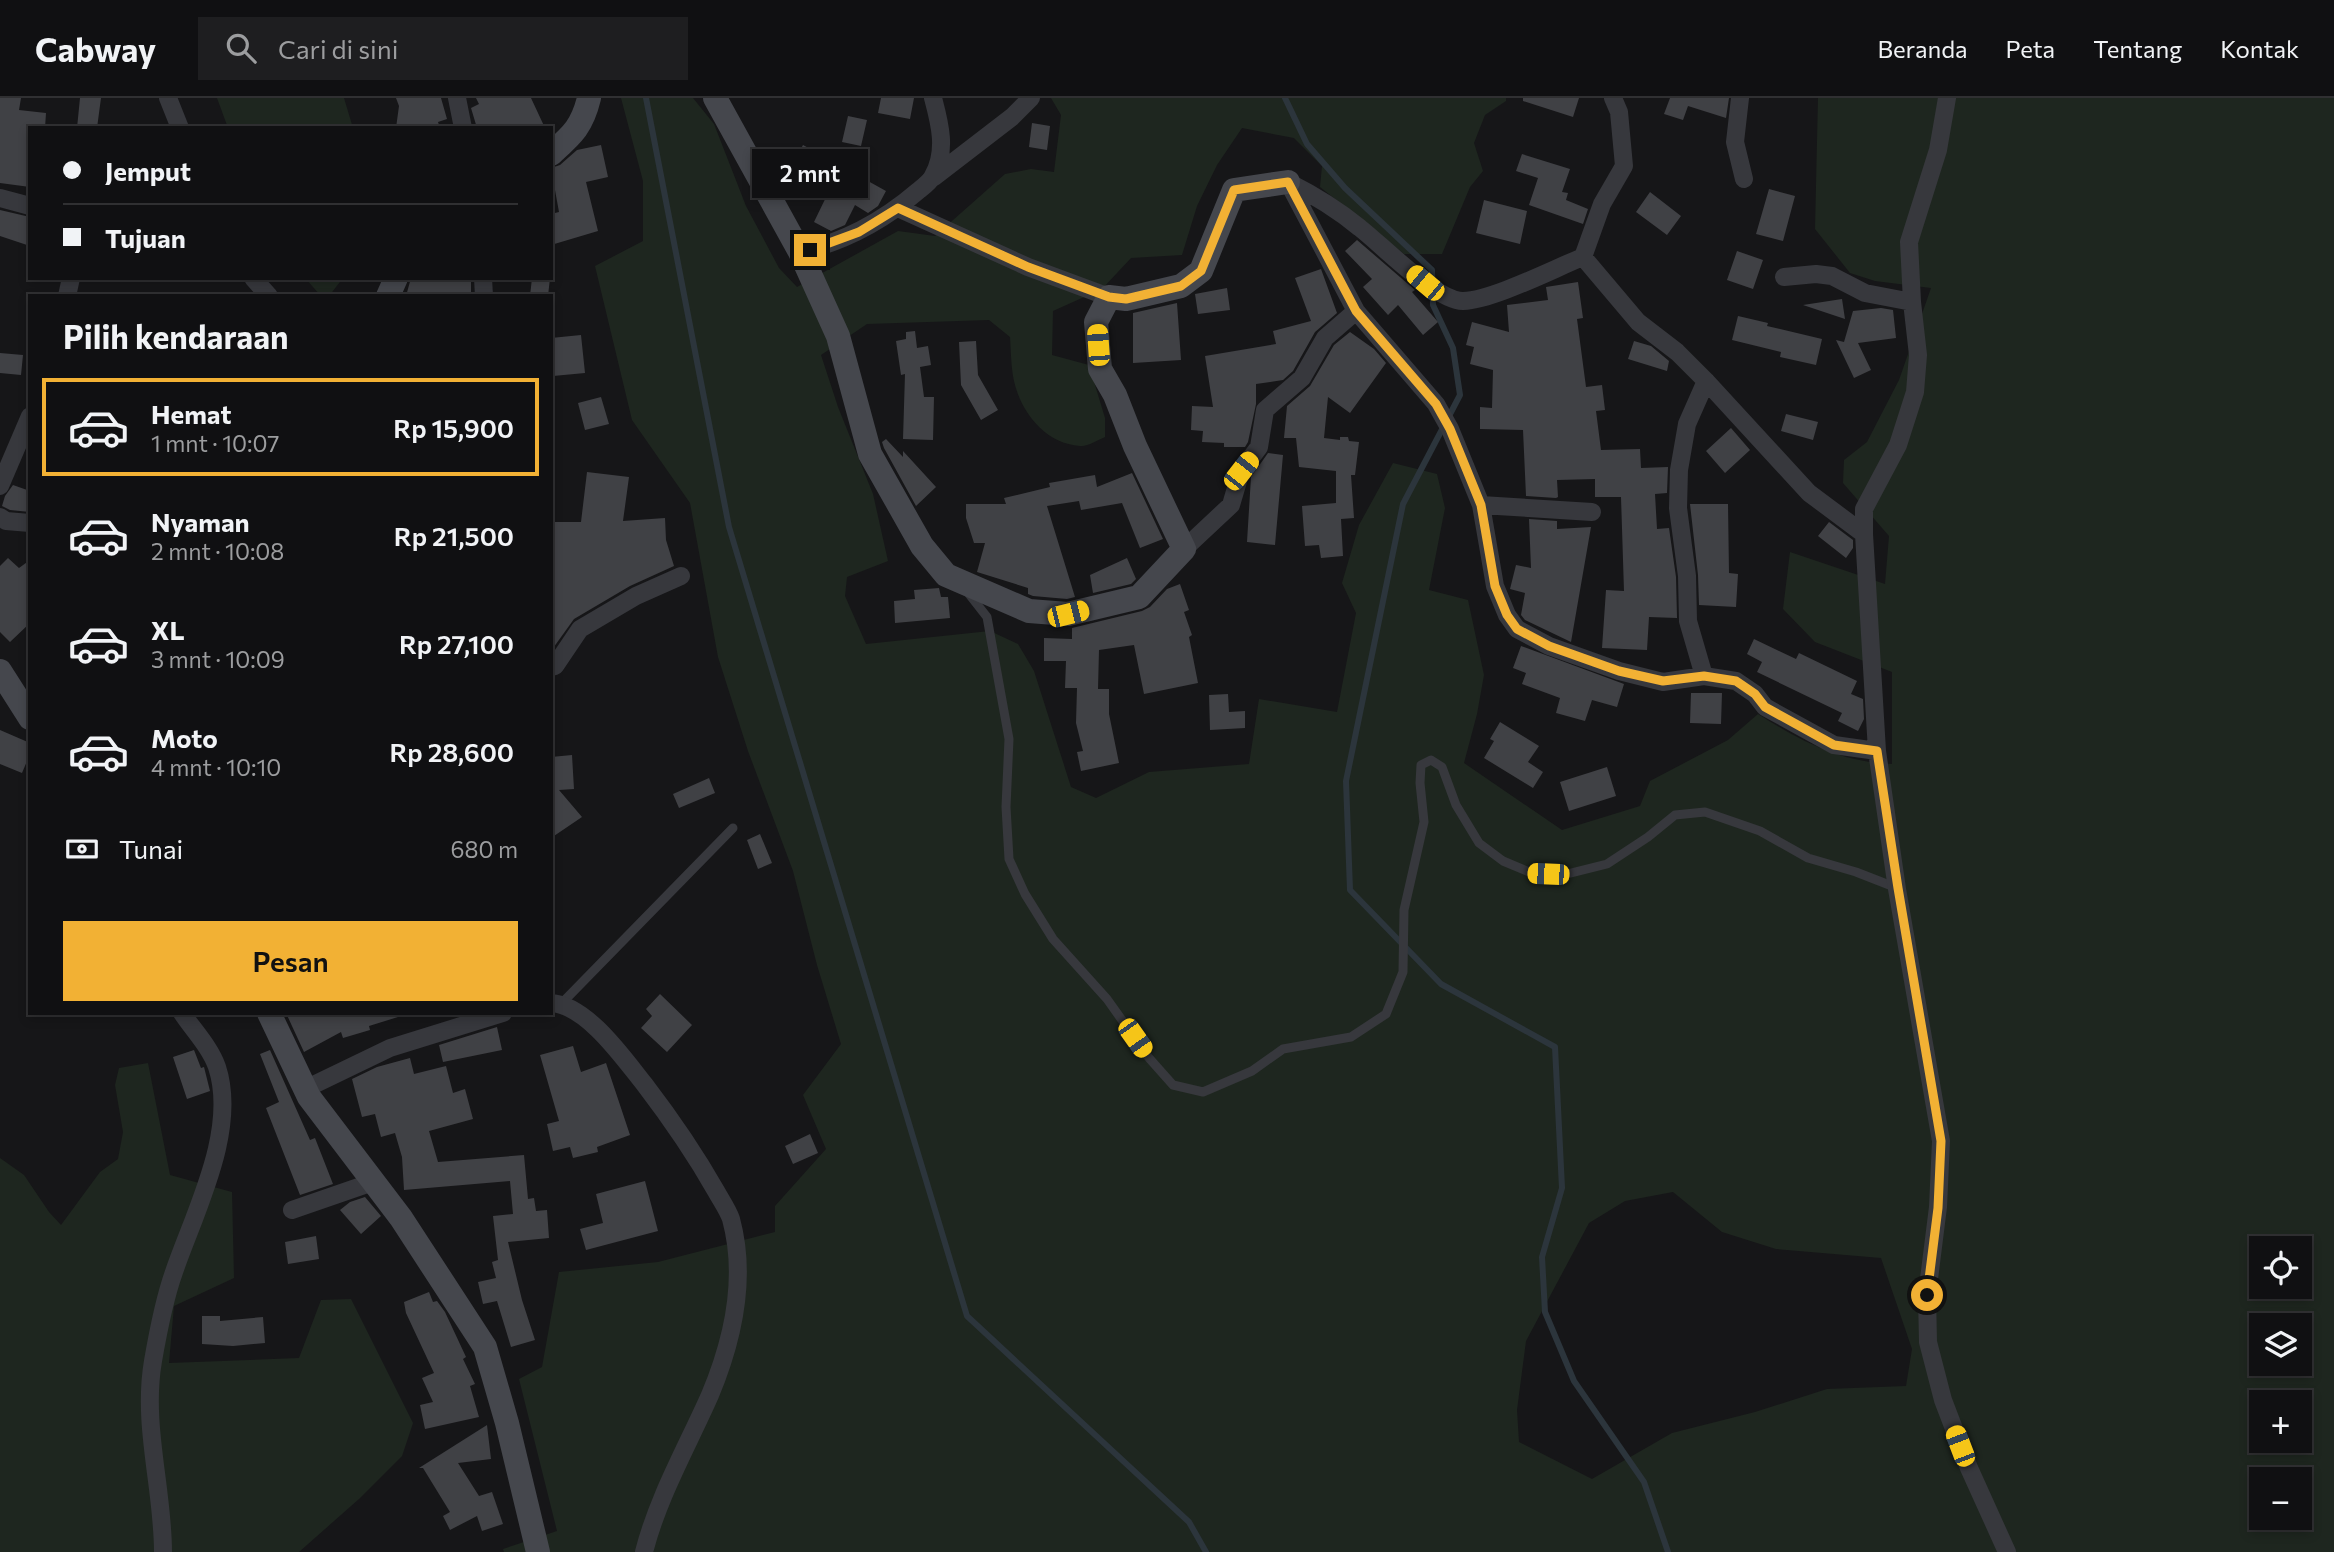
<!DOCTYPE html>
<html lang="id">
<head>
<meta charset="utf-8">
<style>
  :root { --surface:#101012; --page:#1e1e20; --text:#f1f3f6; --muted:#9c9d9f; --line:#303032; --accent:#f2b134 }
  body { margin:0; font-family:Commissioner,sans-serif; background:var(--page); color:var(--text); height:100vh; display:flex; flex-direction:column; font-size:26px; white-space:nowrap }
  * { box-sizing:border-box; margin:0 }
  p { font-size:23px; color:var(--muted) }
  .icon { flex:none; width:38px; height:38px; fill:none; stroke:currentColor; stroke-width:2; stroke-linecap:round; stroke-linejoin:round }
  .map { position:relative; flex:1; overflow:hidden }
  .drawer { position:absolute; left:28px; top:196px; width:525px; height:721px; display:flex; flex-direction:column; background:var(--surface); border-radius:0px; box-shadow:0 4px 10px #0003,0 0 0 2px var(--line) }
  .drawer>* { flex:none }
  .hud { position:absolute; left:28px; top:28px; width:525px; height:154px; border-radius:0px; box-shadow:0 4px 10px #0003,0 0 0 2px var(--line); display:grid; align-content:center; height:154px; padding:0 35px; background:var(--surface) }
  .controls { position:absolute; left:2249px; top:1138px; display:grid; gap:14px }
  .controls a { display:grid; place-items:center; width:63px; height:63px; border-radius:0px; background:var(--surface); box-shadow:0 4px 10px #0003,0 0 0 2px var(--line); font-size:35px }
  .end { position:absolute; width:32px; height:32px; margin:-16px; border:9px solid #f2b134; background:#111; box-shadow:0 0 0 4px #111 }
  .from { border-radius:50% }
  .bubble { position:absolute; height:49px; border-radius:0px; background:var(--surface); box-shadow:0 4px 10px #0003,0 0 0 2px var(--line); font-size:23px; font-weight:600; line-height:49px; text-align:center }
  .car { position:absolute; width:21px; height:42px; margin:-21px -10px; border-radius:9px; box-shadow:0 0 5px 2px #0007; background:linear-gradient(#f5c518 24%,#345 0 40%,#f5c518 0 76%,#345 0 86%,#f5c518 0) }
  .hud b { display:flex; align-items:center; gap:24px; height:66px; font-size:26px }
  .hud b+b { border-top:2px solid var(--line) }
  .hud i { width:18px; height:18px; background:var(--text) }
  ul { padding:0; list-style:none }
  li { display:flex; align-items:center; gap:21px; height:98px; margin:0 14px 10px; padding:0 21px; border:4px solid transparent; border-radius:0px }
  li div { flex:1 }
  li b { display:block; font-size:26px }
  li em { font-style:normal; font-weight:600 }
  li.on { border-color:var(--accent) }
  li>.icon { width:63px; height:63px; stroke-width:1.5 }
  h2 { padding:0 35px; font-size:32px; line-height:84px }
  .pay { display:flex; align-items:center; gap:18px; height:77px; padding:0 35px; font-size:26px }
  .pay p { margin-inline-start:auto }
  .button { display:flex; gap:14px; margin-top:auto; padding:14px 35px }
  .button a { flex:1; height:80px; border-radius:0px; background:var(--accent); color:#111; font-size:28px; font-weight:600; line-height:80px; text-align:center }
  header { display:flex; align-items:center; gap:42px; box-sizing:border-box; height:98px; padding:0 35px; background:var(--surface); border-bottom:2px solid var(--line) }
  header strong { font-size:33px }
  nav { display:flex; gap:38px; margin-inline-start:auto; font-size:24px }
  .search { width:490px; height:63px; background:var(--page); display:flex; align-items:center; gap:18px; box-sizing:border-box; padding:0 24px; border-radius:0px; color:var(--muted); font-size:26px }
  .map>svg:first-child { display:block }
  .green { fill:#1e261f; fill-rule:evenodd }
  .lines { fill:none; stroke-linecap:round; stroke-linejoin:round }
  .stream { stroke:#2c353c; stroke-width:6 }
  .building { fill:#404145 }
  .lane { stroke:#37383d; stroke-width:9 }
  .street { stroke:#37383d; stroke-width:18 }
  .secondary { stroke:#45474d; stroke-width:24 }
  .route { stroke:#f2b134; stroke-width:9 }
</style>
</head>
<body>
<header>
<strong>Cabway</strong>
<div class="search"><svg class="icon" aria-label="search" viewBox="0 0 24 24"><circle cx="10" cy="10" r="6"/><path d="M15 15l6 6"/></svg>Cari di sini</div>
<nav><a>Beranda</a><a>Peta</a><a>Tentang</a><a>Kontak</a></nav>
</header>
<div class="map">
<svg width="2334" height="1454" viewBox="0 0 2334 1454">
  <rect width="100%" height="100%" fill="#161618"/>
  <path class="green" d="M217,0H344L353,30H228Z
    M621,0H693L714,26L746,108L779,170L797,189L898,133L935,138L1005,76L1031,71L1054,74L1061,17L1051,0H1506V3L1485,17L1474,45L1483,73L1470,89L1442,156H1404L1320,89L1322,68L1294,40L1242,30L1217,67L1197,108L1182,157L1131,160L1102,191L1053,213L1052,257L1089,267L1105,320V339C1098,342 1087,349 1080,348C1046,346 1021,315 1014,283C1011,269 1011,254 1010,239L989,222L867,226L821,257L838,309L873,396L888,463L847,479L845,498L866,546L990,533L1018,546L1034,573L1071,689L1096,700L1149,674L1249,666L1259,601L1337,614L1356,515L1342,485L1359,427L1393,365L1437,376L1445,410L1429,492L1468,502L1484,577L1477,616L1464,665L1562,732L1640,708L1650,683L1728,642L1758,616C1802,644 1840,664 1892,666V574L1815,544L1783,511L1790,454L1885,486L1889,438L1843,385L1844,362L1867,344L1899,282L1931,190L1875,183L1850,175L1815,131L1818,0H2334V1454H504L503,1451L557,1433L519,1281L542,1269L559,1174L658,1164L775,1134V1108L826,1051L803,997L841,946L817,867L793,773L748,653L718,559L690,405L632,322L595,168L643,143V83ZM1673,1094L1722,1134L1776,1151L1881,1160L1912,1251L1906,1288L1827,1291L1755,1314L1672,1335L1592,1381L1519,1344L1517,1312L1526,1243L1589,1125L1625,1103ZM2261,1150H2300V1188H2261ZM2261,1227H2300V1265H2261ZM2261,1304H2300V1342H2261ZM2261,1381H2300V1419H2261Z
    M305,180H343L329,198H321Z
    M148,965L170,1077L232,1094L234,1180L174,1208L169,1265L299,1260L321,1202L351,1201L413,1325L402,1358L359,1401L299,1454H0V1060L24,1077L49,1114L61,1127L100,1074L118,1061L123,1034L115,987L119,970Z"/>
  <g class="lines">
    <path class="stream" d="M646,0L729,429L967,1218L1189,1424L1206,1454
      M1285,0L1307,46L1345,90L1432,172L1433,207L1453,250L1460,297L1403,406L1346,683L1350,792L1441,886L1555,949L1562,1090L1542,1159L1545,1214L1574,1283L1644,1384L1668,1454"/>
  </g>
  <path class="building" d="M0,0H21L19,12L46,15L45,30H30V89L0,85Z
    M80,0H101L97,30H77Z
    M396,0H441L447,21L438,24L440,30H396L399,8Z
    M476,0H531L545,30H477L471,10L479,6Z
    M881,0H914L910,21L878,15Z
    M1523,0H1579L1573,19L1523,3Z
    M1670,0H1729L1726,20L1688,8L1683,22L1664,16Z
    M848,18L867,22L861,48L842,44Z
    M1032,25L1050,28L1047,52L1029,49Z
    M601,47L608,79L586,84L598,133L551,147V116L559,114L551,70L560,67L577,52Z
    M803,47L886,93L878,108L868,115L855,107L845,127L831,133L814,124L829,93L790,71Z
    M1522,56L1570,71L1562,94L1568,95L1566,102L1588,111L1583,126L1529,107L1538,80L1516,73Z
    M1769,91L1795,98L1783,143L1756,136Z
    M1650,94L1681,118L1667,137L1636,114Z
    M1484,102L1527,113L1520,146L1476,135Z
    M0,112L30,119V148L0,138Z
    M1357,142L1415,192L1412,194L1438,224L1423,237L1398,207L1388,217L1363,189L1372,181L1345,153Z
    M1737,153L1763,162L1753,191L1727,182Z
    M1321,171L1337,215L1315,234L1293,273L1283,282L1256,286V306L1248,344L1245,349H1224V345L1202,344L1203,333L1191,332L1192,308L1213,309L1205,258L1276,246L1273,233L1311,223L1295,180Z
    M411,180H471V198H406Z
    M532,180H550L548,198H530Z
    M1578,184L1583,220L1577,221L1586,289L1602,287L1605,312L1596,313L1601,352L1640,351L1641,370L1668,369L1667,395L1655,396L1657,431L1669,430L1676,479L1677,520L1649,519L1647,552L1602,550L1606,492L1624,493L1621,399H1595V381L1557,382L1558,399L1556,400L1526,398L1523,332L1480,331V309L1492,310L1493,272L1470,266L1474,249L1466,247L1472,224L1509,234L1507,207L1548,202L1546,189Z
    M1227,190L1230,212L1198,216L1195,196Z
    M1842,201L1845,221L1803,207Z
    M1177,205L1181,262L1133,265V215Z
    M1881,210L1893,212L1896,240L1858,245L1871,272L1854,280L1836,242L1844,244L1853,213Z
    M1738,218L1768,225L1767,228L1822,241L1816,267L1780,259L1781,254L1732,242Z
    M915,233L917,250L928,248L931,267L920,269L924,299H934L933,342L903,341L905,276L901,277L896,243L906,241V234Z
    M1350,234L1374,251L1386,265L1350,315L1328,299L1324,340L1340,342V339H1348L1349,343L1359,344L1355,377H1351L1354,420L1341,421L1343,458L1321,460L1319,447L1305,448L1302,408L1336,405V373L1299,369L1296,340H1284L1287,308L1310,288L1334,247Z
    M581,237L585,275L553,278L551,240Z
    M976,243L978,277L998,312L981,322L961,287L959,244Z
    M1634,243L1651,248L1669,263L1667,273L1628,261Z
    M0,255L23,257L21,277L0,275Z
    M601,299L609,326L585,332L578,305Z
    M1786,316L1818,324L1813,342L1781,333Z
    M1731,330L1750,352L1725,375L1706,353Z
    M886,341L903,359V353L936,389L916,408L884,350L882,344Z
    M1268,355L1283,357L1275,447L1247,444L1251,379Z
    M587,374L629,379L623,423L665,420L666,442L674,468L630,488L574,521L551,553V424H581Z
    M1132,375L1163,441L1140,450L1122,405L1081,412L1079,403L1047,408L1075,499L1067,501L1033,498L1028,496V490L977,474L985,445H974L966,420V406H1006L1004,400L1050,389L1049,385L1095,377L1097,389Z
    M13,387L30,393V414L10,412L2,408L5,398Z
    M1690,406H1728L1729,475L1738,476L1736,509L1699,507L1698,477Z
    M1529,421L1557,423V431L1591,429L1571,544L1525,522L1521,517L1525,495L1510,491L1516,467L1531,470Z
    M1829,424L1853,442V450L1846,460L1818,438Z
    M8,460L19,470L30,462V525L10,544L0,534V468Z
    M1127,460L1136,481L1131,486L1093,495L1090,477Z
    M1180,486L1189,512L1184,514L1192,537L1189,539L1198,585L1144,596L1134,547L1099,552L1098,591H1109V616L1119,665L1081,673L1077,654L1083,653L1076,625L1077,590H1065L1066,563H1044V540L1072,541V530L1142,513L1150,509L1167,491Z
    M939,490L941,499H948L950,520L895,525L894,503L915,501L914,492Z
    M1754,541L1796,561L1799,555L1857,583L1851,596L1863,601L1864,621L1858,633L1838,623L1842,615L1757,574L1762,564L1747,556Z
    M1521,548L1624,586L1617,609L1592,602L1585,623L1556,615L1560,600L1522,586L1526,575L1513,570Z
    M1691,595H1722L1721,626L1690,625Z
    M1228,596L1229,614L1245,613V630L1210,632L1209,597Z
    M1500,624L1539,648L1528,664L1543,674L1533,690L1484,660L1494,643L1490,641Z
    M0,632L30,645V656L22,675L0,666Z
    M572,657L574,691L559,692L582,719L551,740V659Z
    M1607,669L1616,698L1569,713L1560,684Z
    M709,680L715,695L679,710L673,696Z
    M760,736L772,765L758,771L747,742Z
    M660,896L692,927L667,954L641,930L652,918L646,911Z
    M286,915H398V919L369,928L370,932L343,940L341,934L304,954Z
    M497,929L502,952L443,964L439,947Z
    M573,948L581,974L606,965L630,1037L597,1049L598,1054L573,1060L570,1049L553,1053L547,1026L559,1023L540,957Z
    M194,952L201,970L204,969L210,993L187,1001L173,959Z
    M270,952L310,1042L315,1040L333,1086L300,1097L266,1010L279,1004L260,956Z
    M410,960L414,976L446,968L453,995L465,991L473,1021L429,1033L438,1064L524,1057L528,1101L534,1100L536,1113L547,1112L549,1140L508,1144L522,1202L535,1242L511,1249L497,1203L483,1206L478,1184L496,1180L492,1164L498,1162L493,1118L513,1116L510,1083L404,1092L402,1059L395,1035L381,1039L375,1016L362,1019L352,981L377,969Z
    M810,1036L818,1055L793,1066L785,1048Z
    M645,1083L658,1133L586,1152L580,1131L603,1125L596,1096Z
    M365,1099L381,1118L361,1136L340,1112L350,1104Z
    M316,1138L319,1161L288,1166L285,1144Z
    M429,1194L433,1204L437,1203L445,1214L466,1259L463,1261L475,1286L470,1288L479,1319L425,1331L420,1307L433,1304L422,1280L434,1275L406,1215L404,1204Z
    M202,1218H220V1223L263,1219L265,1245L233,1248L202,1246Z
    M487,1327L491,1361L458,1365L479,1398L492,1394L503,1426L482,1433L477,1418L450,1432L443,1418L450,1414L423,1370H419Z"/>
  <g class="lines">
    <path class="lane" d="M969,496L987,519L1009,641L1006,709L1009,761L1025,796L1053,841L1107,901L1149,960L1173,987L1203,994L1252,973L1283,951L1351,939L1386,916L1403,874L1404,812L1424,724L1420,685L1421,667L1431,662L1442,669L1456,707L1479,745L1503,763L1534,776L1563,777L1607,766L1648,739L1675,717L1705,714L1760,733L1808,760L1856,774L1897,790
      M561,906L733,730"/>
    <path class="street" d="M168,0L180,30
      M457,0L463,30
      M1740,0L1735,44L1744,81
      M934,79L1012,19L1031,0
      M1288,84L1356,213L1436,306L1450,331L1481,407L1495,488L1507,517L1517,531L1549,548L1619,573L1663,584L1704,578L1736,583L1755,596L1765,609L1834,647L1877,653
      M1288,84C1314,97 1337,111 1360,130C1382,147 1436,203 1463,203C1493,202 1553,171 1583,159L1602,106L1624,68L1619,14L1613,0
      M0,100L30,108
      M898,110L1028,169L1109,199
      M800,154C844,144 883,123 918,93C923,89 930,84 933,78C947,53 940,26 933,0
      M1583,159L1638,224L1677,254L1706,283L1809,395L1864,436L1877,653L1897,791L1941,1043L1938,1109L1927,1197L1928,1244L1943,1302L1969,1370L2007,1454
      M1784,179L1816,176L1832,178L1865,195L1912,204
      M253,180L269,198
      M483,180L484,198
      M67,198L71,180
      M0,388L30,318
      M1481,407L1592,414
      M0,419L6,423L30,425
      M1864,436V411L1898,347L1915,294L1918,257L1912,204L1909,144L1938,52L1947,0
      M1184,451L1231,407L1241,373L1259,349L1265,312L1302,280L1325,240L1356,213
      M551,569L555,568L580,531L636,498L681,478
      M1704,578L1688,523L1687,478L1678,410L1679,372L1687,326L1706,283
      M551,905C587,907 624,961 645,987C671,1021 695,1056 716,1093C721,1102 728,1112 731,1121C747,1180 733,1242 710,1297C687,1349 658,1399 644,1454
      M305,991L390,950L503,915
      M292,1112L373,1084
      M163,1454C163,1390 142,1327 153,1263C158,1234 164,1202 174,1174C194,1115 238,1033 217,969C210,949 194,933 182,915"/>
    <path class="secondary" d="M715,0L800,154L838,238L870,356L922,448L946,477L1029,513L1068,516L1139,499L1184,451L1135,348L1115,297L1100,271L1096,224L1109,199L1126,201L1181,188L1201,173L1234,92L1288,84
      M551,56C572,37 582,29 589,0
      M388,198L396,180
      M0,573L30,620
      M269,915L309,999L401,1120L485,1249L507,1325L538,1454"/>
  </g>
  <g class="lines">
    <path class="route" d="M810,152L859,134L898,110L1028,169L1109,199L1126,201L1181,188L1201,173L1234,92L1288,84L1356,213L1436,306L1450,331L1481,407L1495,488L1507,517L1517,531L1549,548L1619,573L1663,583L1704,578L1736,583L1755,596L1765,609L1834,647L1877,653L1898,790L1941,1043L1938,1110L1927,1197"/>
  </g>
</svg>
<div class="controls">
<a><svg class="icon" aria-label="locate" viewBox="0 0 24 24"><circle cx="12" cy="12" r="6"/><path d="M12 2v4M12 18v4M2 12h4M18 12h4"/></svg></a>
<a><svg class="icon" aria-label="layers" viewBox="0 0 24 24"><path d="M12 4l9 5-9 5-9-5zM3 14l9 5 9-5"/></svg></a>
<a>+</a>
<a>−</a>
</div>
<i class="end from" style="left:1927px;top:1197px"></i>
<i class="end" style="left:810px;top:152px"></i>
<div class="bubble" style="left:752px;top:51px;width:116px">2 mnt</div>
<i class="car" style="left:1425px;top:185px;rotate:310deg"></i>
<i class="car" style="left:1098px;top:247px;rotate:356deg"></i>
<i class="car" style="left:1241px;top:373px;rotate:38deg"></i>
<i class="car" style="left:1068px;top:516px;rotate:76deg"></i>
<i class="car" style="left:1548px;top:776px;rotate:272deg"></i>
<i class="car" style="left:1135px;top:940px;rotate:145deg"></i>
<i class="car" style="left:1960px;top:1348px;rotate:339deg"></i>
<div class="hud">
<b><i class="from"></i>Jemput</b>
<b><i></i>Tujuan</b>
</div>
<section class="drawer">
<h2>Pilih kendaraan</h2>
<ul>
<li class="on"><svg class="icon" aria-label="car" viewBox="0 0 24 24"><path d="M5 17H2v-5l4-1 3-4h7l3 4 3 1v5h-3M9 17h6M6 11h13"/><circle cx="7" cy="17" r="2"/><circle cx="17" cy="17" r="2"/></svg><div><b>Hemat</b><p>1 mnt · 10:07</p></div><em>Rp 15,900</em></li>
<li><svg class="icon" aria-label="car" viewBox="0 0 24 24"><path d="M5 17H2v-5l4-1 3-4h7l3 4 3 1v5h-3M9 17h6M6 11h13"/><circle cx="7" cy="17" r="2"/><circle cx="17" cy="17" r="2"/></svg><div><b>Nyaman</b><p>2 mnt · 10:08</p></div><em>Rp 21,500</em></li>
<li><svg class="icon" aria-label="car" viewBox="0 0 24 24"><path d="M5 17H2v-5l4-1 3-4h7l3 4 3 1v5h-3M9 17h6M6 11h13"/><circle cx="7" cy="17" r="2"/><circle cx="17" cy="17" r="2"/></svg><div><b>XL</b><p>3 mnt · 10:09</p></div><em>Rp 27,100</em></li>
<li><svg class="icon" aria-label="car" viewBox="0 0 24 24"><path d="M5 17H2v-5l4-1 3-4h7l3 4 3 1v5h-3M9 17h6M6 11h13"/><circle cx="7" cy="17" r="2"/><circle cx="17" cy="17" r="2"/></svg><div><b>Moto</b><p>4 mnt · 10:10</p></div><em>Rp 28,600</em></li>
</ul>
<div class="pay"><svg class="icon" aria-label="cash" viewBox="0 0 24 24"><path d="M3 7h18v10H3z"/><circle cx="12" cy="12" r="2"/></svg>Tunai<p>680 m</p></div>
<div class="button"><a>Pesan</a></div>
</section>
</div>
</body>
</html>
